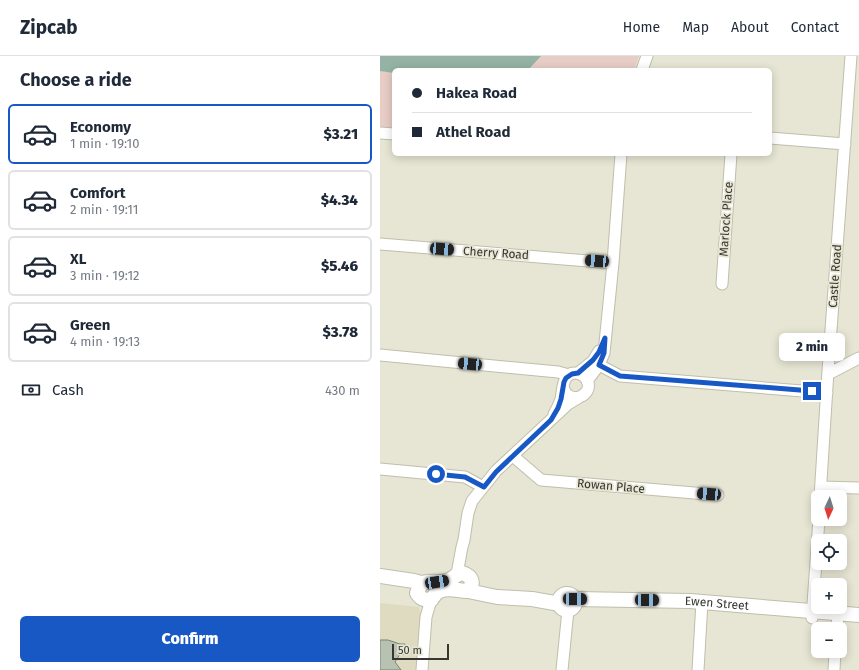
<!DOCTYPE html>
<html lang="en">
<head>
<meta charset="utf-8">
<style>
  :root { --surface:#fff; --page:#f2f2f3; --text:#1f2937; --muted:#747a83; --line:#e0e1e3; --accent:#1858c4 }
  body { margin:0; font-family:"Fira Sans",sans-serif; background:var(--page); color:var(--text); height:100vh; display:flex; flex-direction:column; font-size:15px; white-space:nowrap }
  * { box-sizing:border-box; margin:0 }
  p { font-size:13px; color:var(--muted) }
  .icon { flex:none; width:22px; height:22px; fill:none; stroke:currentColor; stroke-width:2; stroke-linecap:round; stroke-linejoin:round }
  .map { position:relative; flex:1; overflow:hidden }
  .side { display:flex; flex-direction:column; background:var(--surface); width:380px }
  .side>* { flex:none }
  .banner { position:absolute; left:12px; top:12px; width:380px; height:88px; border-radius:6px; box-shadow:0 2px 10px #0003; display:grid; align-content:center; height:88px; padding:0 20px; background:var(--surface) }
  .needle { width:26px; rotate:184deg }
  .tools { position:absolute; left:431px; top:434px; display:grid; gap:8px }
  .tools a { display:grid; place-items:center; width:36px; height:36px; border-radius:6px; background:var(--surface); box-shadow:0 2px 10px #0003; font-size:20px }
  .scale { position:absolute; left:12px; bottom:10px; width:57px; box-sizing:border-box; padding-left:4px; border:2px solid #373730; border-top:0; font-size:11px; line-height:14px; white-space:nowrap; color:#373730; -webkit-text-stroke:3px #e7e5d3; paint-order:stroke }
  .end { position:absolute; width:18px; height:18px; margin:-9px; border:5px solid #1858c4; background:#fff; box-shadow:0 0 0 2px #fff }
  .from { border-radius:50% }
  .bubble { position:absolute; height:28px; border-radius:6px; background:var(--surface); box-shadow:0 2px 10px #0003; font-size:13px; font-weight:800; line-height:28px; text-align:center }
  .car { position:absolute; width:12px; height:24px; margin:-12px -6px; border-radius:5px; box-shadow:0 0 3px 1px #0007; background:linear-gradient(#222 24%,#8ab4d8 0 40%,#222 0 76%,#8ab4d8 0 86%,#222 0) }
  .banner b { display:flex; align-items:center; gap:14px; height:38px; font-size:15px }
  .banner b+b { border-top:1px solid var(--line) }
  .banner i { width:10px; height:10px; background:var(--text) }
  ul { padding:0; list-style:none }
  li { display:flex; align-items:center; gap:12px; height:60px; margin:0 8px 6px; padding:0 12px; border:2px solid var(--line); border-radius:6px }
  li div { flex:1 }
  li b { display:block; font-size:15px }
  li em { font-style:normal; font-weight:800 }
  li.active { border-color:var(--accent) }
  li>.icon { width:36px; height:36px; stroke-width:1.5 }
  h2 { padding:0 20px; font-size:18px; line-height:48px }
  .pay { display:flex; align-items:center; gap:10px; height:44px; padding:0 20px; font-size:15px }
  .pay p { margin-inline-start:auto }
  .primary-button { display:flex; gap:8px; margin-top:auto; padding:8px 20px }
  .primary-button a { flex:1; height:46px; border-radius:6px; background:var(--accent); color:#fff; font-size:16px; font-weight:800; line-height:46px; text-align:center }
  header { display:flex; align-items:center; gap:24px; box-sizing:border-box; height:56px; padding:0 20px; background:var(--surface); border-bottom:1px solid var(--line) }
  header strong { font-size:19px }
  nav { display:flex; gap:22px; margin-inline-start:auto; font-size:14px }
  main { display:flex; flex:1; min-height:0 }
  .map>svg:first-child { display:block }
  .built { fill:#dedbc1 }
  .green { fill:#e7cdc5 }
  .water { fill:#94b3a5 }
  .building { fill:#b8c2b2; stroke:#7a8475 }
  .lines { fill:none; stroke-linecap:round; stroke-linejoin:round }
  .minor-casing { stroke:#c0beac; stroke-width:13 }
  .major-casing { stroke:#c0beac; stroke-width:16 }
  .minor { stroke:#fff; stroke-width:11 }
  .major { stroke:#fff; stroke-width:14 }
  .route { stroke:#1858c4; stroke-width:5 }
  .labels { text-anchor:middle; stroke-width:3.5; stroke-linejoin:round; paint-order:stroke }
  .street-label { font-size:12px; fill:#373730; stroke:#e7e5d3 }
</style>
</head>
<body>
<header>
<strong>Zipcab</strong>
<nav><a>Home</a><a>Map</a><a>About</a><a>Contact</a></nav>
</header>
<main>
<section class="side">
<h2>Choose a ride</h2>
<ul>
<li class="active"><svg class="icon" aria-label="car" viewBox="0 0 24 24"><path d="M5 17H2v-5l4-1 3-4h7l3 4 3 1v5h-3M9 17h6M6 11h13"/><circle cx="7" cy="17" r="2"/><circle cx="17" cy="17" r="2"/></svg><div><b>Economy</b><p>1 min · 19:10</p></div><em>$3.21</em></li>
<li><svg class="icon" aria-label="car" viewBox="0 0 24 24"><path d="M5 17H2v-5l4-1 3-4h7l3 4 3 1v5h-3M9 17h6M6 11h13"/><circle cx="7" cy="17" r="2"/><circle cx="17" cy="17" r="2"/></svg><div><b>Comfort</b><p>2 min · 19:11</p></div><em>$4.34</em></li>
<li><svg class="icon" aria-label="car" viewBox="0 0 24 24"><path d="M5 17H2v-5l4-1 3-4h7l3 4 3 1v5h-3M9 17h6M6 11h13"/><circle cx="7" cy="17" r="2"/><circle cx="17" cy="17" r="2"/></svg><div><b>XL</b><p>3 min · 19:12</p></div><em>$5.46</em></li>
<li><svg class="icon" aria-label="car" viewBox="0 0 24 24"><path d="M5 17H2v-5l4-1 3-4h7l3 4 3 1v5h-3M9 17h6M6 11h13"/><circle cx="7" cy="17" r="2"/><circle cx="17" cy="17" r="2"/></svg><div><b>Green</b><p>4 min · 19:13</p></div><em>$3.78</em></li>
</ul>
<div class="pay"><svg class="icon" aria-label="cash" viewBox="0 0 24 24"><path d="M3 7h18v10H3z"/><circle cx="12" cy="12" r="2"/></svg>Cash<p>430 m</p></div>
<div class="primary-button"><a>Confirm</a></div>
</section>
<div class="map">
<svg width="479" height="614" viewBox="0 0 479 614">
  <rect width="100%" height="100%" fill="#e7e5d3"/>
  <path class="built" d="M0,547L39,551L41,560L38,614H0Z"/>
  <path class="green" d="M0,0H259L254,14H14V73L0,72Z"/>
  <path class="water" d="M0,0H161L148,14H14V17L0,15Z"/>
  <path class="building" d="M0,584H8L20,588H25L24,598H20L15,606L21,614H0Z"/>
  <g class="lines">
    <g class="minor-casing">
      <path id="minor" d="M262,14L267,0
        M0,77L14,78
        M390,82L465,88
        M0,188L233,207
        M342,228L351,98
        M0,299L178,316L189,319
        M219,309L240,320L447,337
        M448,315L452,316L479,302
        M198,317L213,305L219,295
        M207,325L219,309L224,297L233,207L241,98
        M174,358C177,353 179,349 181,343C183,334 182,312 200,318C203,319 205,321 207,324C215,340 187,351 183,330
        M133,400L161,424L338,439
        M0,413L85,421L103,431
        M441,431L479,432
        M440,441L448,315L471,0
        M77,518L82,491L84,484L88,457L92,445L116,415L188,348L198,342
        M432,562L439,463
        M457,573L458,557
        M42,614L46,561L51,544
        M182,614L188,554
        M318,614L322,546
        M454,614L455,595"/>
    </g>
    <g class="major-casing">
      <g id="major">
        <path d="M82,517C92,520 95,527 88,535C78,535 66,530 58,536C55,538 53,541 51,544C44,544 41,543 37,537L41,527C43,527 45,526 47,526C54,525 60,527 67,525C73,523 76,518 82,517Z"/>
        <path d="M0,520L34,525L41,527"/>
        <path d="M88,535L117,541L152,543L180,548"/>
        <circle cx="187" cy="546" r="8"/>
        <path id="s1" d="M195,543L310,545L479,559"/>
      </g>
    </g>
    <use href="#minor" class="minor"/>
    <use href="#major" class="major"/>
  </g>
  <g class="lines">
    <path class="route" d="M56,418L85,421L104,431L116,416L171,364L178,352L181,343L184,326L186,322L192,318L198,317L213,304L219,296L225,282L224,297L219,309L240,320L432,335"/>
  </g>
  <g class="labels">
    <g class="street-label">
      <text transform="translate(346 163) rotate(-86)" y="4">Marlock Place</text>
      <text transform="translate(116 197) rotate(4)" y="4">Cherry Road</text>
      <text transform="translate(455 220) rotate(-86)" y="4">Castle Road</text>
      <text transform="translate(231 430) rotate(5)" y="4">Rowan Place</text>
      <text dy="4" stroke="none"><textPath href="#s1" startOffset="142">Ewen Street</textPath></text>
    </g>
  </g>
</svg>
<div class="tools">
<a><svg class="needle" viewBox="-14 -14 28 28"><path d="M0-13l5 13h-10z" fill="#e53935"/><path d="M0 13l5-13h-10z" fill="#747a83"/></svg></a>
<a><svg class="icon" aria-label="locate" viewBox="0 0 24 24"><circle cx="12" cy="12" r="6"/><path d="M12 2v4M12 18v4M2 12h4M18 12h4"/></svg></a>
<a>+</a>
<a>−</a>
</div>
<div class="scale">50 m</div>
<i class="end from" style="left:56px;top:418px"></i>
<i class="end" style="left:432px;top:335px"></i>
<div class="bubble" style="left:399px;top:277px;width:66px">2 min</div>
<i class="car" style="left:62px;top:193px;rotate:94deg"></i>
<i class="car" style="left:217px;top:205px;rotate:274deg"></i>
<i class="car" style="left:90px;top:308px;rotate:275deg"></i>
<i class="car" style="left:329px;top:438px;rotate:274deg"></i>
<i class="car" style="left:57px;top:526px;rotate:81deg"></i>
<i class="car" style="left:195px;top:543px;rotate:91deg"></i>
<i class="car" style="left:267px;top:544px;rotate:91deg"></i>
<div class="banner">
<b><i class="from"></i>Hakea Road</b>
<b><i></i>Athel Road</b>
</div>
</div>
</main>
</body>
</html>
